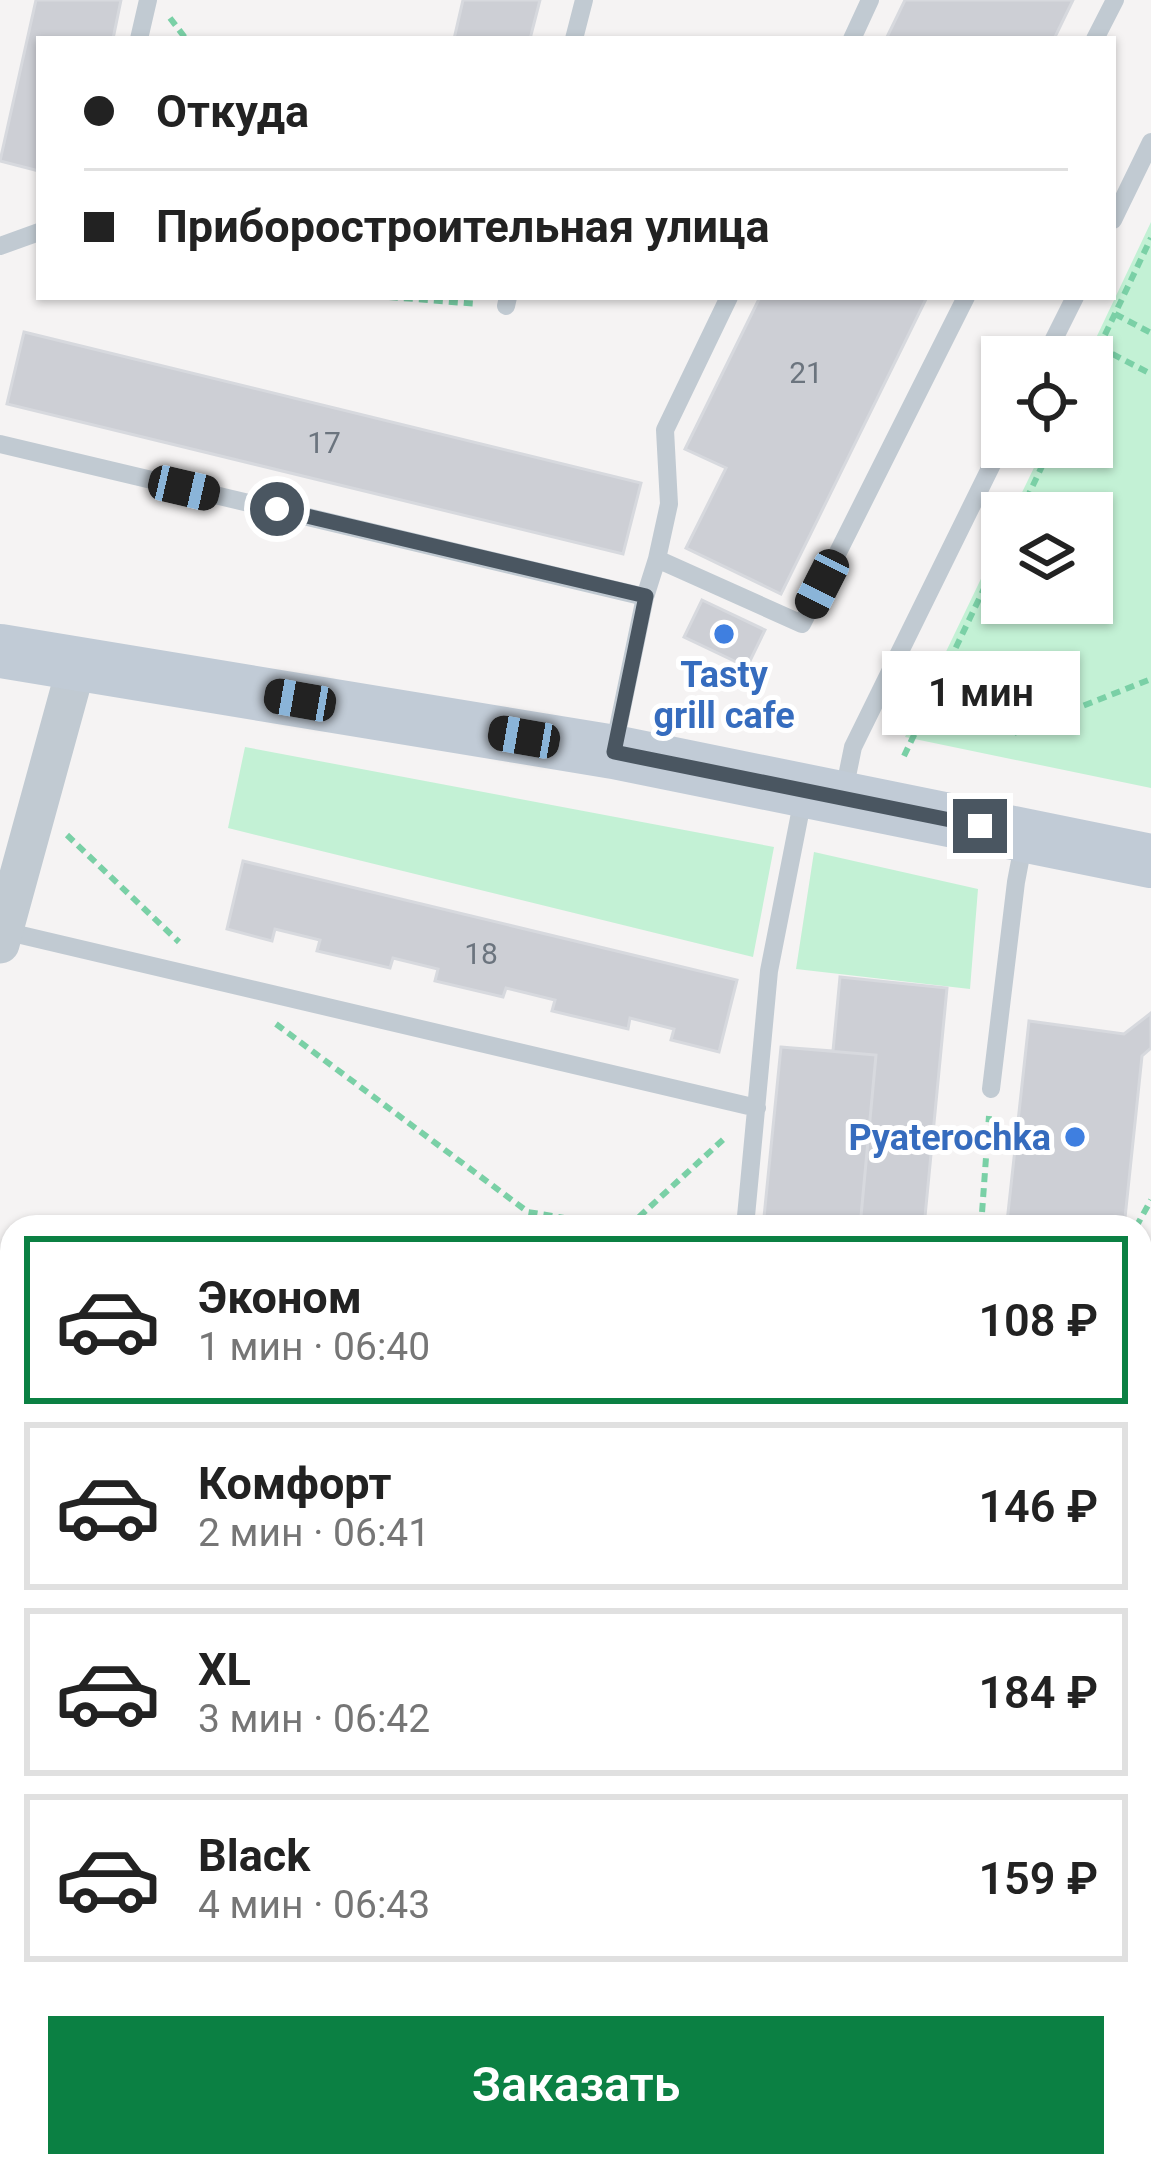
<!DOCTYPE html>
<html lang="ru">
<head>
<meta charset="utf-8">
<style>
  :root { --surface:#fff; --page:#f2f2f2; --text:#222; --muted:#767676; --line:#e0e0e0; --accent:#0b8043 }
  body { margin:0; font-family:Roboto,sans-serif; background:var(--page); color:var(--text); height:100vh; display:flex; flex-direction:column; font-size:45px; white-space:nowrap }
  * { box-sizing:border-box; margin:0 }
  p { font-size:39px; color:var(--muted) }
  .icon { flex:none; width:66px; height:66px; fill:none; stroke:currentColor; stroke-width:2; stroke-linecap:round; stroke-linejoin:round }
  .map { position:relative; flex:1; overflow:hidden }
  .panel { position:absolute; left:0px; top:1215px; width:1152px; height:963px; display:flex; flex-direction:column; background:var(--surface); border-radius:36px 36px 0 0; box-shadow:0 3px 9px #0004 }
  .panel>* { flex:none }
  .banner { position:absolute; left:36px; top:36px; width:1080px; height:264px; border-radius:0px; box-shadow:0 3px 9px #0004; display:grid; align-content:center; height:264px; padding:0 48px; background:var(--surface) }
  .tools { position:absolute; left:981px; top:336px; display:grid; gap:24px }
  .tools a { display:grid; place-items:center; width:132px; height:132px; border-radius:0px; background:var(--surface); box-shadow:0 3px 9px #0004; font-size:60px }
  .end { position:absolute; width:54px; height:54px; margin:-27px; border:15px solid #4a5661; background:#fff; box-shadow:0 0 0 6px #fff }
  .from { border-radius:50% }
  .bubble { position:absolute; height:84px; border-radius:0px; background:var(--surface); box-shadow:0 3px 9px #0004; font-size:39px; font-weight:600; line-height:84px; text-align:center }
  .car { position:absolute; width:36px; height:72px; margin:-36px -18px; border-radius:15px; box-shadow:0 0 9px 3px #0007; background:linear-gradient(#222 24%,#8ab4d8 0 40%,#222 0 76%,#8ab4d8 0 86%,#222 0) }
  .banner b { display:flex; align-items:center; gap:42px; height:114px; font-size:45px }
  .banner b+b { border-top:3px solid var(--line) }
  .banner i { width:30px; height:30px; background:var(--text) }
  ul { padding:21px 0 0; list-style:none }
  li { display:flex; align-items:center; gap:36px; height:168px; margin:0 24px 18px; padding:0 24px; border:6px solid var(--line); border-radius:0px }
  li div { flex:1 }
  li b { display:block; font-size:45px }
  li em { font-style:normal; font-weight:600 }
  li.active { border-color:var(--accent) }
  li>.icon { width:108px; height:108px; stroke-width:1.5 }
  .action { display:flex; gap:24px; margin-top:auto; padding:24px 48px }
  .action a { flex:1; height:138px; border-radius:0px; background:var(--accent); color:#fff; font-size:48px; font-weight:600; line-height:138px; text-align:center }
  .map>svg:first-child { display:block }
  .green { fill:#c3f1d5 }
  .building { fill:#cdcfd5; stroke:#d7d9de; stroke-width:3 }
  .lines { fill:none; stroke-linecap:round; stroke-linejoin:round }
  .path { stroke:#7ad0a6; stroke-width:6; stroke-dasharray:9 6; stroke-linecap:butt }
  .lane { stroke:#c1cad2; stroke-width:18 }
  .street { stroke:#c1cad2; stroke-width:39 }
  .secondary { stroke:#c1cbd6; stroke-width:54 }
  .primary { stroke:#b3c2d1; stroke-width:60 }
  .route { stroke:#4a5661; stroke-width:15 }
  .shop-dot { fill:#3f7fe0; stroke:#fff; stroke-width:4.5 }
  .labels { text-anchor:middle; stroke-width:10; stroke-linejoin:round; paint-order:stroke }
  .number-label { font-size:30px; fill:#6b747e }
  .shop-label { font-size:36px; font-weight:bold; fill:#366cbe; stroke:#fff }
</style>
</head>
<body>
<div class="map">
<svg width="1151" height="2176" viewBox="0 0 1151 2176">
  <rect width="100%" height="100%" fill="#f5f3f3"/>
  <path class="green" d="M1151,222V788L905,737L1002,535V603H1092V513H1012L1044,447H1092V357H1087Z
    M245,747L774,847L753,957L228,828Z
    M814,852L978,889L970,989L796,969Z
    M1151,1788V1935L1140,1930V1814Z
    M0,1920L12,1921V2166H388V2176H0Z
    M546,2166H756L751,2176H545Z"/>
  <path class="building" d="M36,0H121L113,39H39V171L0,161Z
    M463,0H540L530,39H454Z
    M905,0H1073L1054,39H886Z
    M760,297H927L781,594L686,548L726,468L685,449Z
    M24,332L641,483L623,554L7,404Z
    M702,600L765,630L747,667L684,637Z
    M243,861L737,980L719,1052L671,1040L674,1029L630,1018L628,1029L552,1011L555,1000L506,988L503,997L435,981L438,969L393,958L390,968L317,951L320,940L275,929L272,941L227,929Z
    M840,977L947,988L924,1227H763L781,1047L833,1051Z
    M1151,1013V1048L1142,1056L1125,1218L1111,1227L1007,1222L1029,1021L1124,1034Z
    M781,1047L876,1055L860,1227H763Z
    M1140,2018L1151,2023V2115L1146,2113L1140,2128Z
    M468,2166H539L538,2176H466Z
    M995,2166H1100L1095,2176H990Z"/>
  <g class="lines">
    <path class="path" d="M170,18L186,39
      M389,297L478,304
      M1115,314L1151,333
      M1099,347L1151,374
      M1092,362L1151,238
      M1020,513L1051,447
      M1014,733L1151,679
      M904,756L1002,551
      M67,835L179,942
      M276,1024L528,1212L620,1227
      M628,1227L727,1136
      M981,1227L989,1116
      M1136,1227L1151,1200
      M1140,1675L1151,1653
      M0,1996L12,2007
      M183,2166L194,2176
      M58,2176L75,2166
      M668,2176L673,2166"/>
    <path class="lane" d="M139,39L148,0
      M574,39L584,0
      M852,39L870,0
      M1095,39L1115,0
      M1113,220L1151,142
      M0,246L39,232
      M506,306L508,297
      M1045,357L1075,297
      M0,444L645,597
      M657,559L669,504L665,430L729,297
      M614,747L645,597L657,559L802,624L966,297
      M844,791L853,747L1002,444
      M4,931L757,1108
      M991,1089L1016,882L1024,840
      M745,1227L769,971L803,798
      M1140,1289H1151
      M0,1747L12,1749
      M0,1915L12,1916
      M1140,1967L1151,1972
      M394,2176V2166
      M943,2176L948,2166"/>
    <path class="street" d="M0,944L77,664"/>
    <path class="secondary" d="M0,651L614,752L1151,861"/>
    <path class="primary" d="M1140,1515L1151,1493
      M808,2176L813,2166"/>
  </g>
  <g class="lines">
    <path class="route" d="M277,509L646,596L614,752L980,826"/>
  </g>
  <g class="shop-dot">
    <circle cx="724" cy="634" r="12"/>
    <circle cx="1075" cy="1137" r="12"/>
  </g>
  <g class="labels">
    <g class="number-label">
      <text x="806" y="383">21</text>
      <text x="324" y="453">17</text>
      <text x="481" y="964">18</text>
    </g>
    <g class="shop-label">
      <text x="724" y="687">Tasty<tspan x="724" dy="41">grill cafe</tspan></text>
      <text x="1051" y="1150" text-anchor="end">Pyaterochka</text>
    </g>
  </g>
</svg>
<div class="tools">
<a><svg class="icon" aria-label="locate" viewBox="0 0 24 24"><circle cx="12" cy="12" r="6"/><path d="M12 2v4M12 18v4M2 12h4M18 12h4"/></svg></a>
<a><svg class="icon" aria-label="layers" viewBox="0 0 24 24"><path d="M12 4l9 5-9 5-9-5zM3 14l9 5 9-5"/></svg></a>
</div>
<i class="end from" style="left:277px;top:509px"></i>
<i class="end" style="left:980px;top:826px"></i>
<div class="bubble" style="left:882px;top:651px;width:198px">1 мин</div>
<i class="car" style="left:184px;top:488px;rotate:103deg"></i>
<i class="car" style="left:822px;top:584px;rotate:207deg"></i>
<i class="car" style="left:300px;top:700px;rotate:280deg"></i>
<i class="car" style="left:524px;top:737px;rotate:280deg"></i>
<div class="banner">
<b><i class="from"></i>Откуда</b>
<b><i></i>Приборостроительная улица</b>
</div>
<section class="panel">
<ul>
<li class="active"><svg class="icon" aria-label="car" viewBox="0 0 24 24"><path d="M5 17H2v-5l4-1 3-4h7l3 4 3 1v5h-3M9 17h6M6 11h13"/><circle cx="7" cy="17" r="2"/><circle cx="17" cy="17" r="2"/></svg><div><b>Эконом</b><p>1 мин · 06:40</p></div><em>108 ₽</em></li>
<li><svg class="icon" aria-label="car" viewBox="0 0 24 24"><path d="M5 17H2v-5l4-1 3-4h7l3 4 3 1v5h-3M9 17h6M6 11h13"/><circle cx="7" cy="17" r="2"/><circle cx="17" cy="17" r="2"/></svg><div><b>Комфорт</b><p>2 мин · 06:41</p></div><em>146 ₽</em></li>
<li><svg class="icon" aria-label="car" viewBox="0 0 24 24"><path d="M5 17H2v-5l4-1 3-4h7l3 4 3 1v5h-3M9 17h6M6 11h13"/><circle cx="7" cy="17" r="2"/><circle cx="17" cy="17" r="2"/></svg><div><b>XL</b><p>3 мин · 06:42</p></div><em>184 ₽</em></li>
<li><svg class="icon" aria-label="car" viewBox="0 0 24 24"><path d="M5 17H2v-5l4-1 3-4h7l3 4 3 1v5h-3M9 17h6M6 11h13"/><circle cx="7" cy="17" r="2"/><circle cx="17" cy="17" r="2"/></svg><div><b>Black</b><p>4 мин · 06:43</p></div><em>159 ₽</em></li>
</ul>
<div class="action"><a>Заказать</a></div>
</section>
</div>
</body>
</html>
